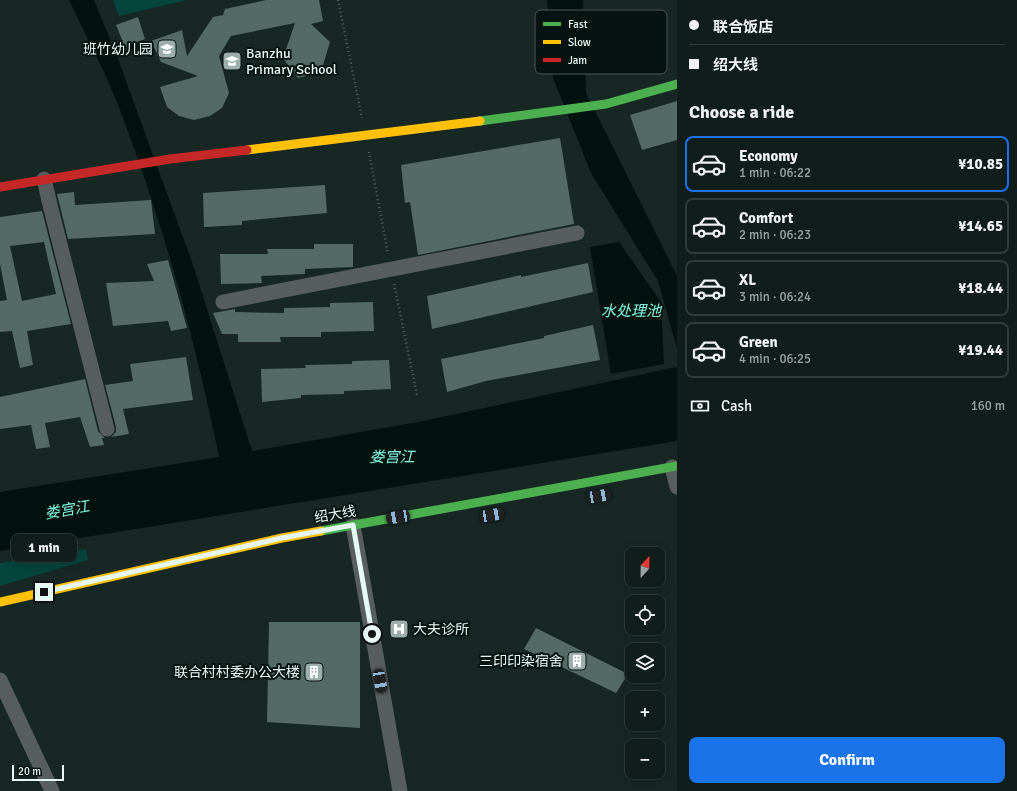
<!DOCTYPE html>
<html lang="en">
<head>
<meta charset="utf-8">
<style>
  :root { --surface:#101d1b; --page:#192624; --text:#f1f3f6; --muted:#9ca2a3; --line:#303b3a; --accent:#1a73e8 }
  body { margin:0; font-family:Signika,"Noto Sans SC",sans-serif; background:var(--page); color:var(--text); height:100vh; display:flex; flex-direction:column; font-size:15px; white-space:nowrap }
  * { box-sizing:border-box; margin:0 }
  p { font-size:13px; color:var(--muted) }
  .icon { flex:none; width:22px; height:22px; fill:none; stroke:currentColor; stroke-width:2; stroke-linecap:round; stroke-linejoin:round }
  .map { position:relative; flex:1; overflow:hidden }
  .drawer { display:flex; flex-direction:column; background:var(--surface); width:340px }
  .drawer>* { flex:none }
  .banner { display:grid; align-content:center; height:88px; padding:0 12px; background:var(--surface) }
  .needle { width:26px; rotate:22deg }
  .controls { position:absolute; left:625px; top:547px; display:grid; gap:8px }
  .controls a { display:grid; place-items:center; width:40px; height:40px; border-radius:8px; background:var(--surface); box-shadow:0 2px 10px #0003,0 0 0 1px var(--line); font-size:20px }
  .scale { position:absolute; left:12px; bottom:10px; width:52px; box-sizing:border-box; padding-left:4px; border:2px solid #e6f8f3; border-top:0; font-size:11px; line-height:14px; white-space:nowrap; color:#e6f8f3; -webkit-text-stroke:3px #071311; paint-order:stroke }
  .end { position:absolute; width:18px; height:18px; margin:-9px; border:5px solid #e6f8f3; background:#111; box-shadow:0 0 0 2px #111 }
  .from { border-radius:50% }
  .bubble { position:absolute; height:28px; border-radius:8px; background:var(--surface); box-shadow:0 2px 10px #0003,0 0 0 1px var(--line); font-size:13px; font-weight:700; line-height:28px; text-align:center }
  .car { position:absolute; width:12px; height:24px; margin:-12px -6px; border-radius:5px; box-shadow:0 0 3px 1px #0007; background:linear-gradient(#222 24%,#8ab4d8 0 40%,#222 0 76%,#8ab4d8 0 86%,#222 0) }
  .banner b { display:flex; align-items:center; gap:14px; height:38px; font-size:15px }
  .banner b+b { border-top:1px solid var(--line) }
  .banner i { width:10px; height:10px; background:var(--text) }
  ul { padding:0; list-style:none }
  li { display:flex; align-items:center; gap:12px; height:56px; margin:0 8px 6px; padding:0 4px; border:2px solid var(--line); border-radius:8px }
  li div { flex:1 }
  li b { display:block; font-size:15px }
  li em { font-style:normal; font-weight:700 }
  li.active { border-color:var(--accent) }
  li>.icon { width:36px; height:36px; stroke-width:1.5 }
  h2 { padding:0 12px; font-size:18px; line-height:48px }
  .pay { display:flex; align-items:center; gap:10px; height:44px; padding:0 12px; font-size:15px }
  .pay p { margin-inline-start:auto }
  .primary-button { display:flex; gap:8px; margin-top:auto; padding:8px 12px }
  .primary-button a { flex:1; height:46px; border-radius:8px; background:var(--accent); color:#fff; font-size:16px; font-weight:700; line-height:46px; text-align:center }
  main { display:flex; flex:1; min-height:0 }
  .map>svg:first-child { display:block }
  .green { fill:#05453b }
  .water { fill:#02130f }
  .building { fill:#536a65; fill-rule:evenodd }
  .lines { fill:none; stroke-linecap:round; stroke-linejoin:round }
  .path { stroke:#576160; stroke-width:2.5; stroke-dasharray:1 3; stroke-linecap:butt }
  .street { stroke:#575e5d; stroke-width:15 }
  .fast { stroke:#4caf50; stroke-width:9 }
  .slow { stroke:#ffc107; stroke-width:9 }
  .jam { stroke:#c62828; stroke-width:9 }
  .route { stroke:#e6f8f3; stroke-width:5 }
  .labels { text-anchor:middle; stroke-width:4; stroke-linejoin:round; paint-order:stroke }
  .poi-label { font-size:14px; fill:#e6f8f3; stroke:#071311; text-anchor:end }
  .street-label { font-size:14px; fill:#e6f8f3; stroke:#071311 }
  .water-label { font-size:15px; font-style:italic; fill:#83f8e1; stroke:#071311 }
  .key { fill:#071311; stroke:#4a5855; stroke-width:1 }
  .key-label { font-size:11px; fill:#e6f8f3 }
</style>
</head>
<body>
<main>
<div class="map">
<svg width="677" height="791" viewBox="0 0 677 791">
  <rect width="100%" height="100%" fill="#162724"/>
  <path class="green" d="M113,0H187L119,16Z
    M86,549L88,560L0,586V563Z"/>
  <path class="water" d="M69,0H94L118,59L192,262L252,451L418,422L677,367V441L0,551V492L219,457C195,339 163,223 120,110C106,73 86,36 69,0Z
    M547,0H583L586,93L677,276V348L658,281L591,173L553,78Z
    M619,242L661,302L664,364L611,374L590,247Z"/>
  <path class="building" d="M266,0H319L323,21L311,24L330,42L321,72L298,78L283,58L295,23L231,36L219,56L229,93L222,108L210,116L194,120L179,116L167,107L160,87L198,76L161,62L151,41L182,30L187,56L213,17L223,15L225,9Z
    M138,17L145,39L125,47L116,25Z
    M677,101V140L642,150L630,115Z
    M560,138L574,224L418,255L410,202L405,203L401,165Z
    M325,185L327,213L242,221V225L204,227L203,193Z
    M74,192L75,205L151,200L155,234L68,239L57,194Z
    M42,211L71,324L27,331L33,365L20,368L12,331L0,332V301L7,300L0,264V217ZM44,242L56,294L22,301L10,246Z
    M314,244H353V267L305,269V274L261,276L262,283L221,284L220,254H268L267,249H314Z
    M168,260L187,328L171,331L168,321L113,326L106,283L154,281L147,264Z
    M588,263L593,292L432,329L427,296L521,275V277Z
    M373,302L374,331L321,332V337H280L281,342H238V334H222L213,313L235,309V312L284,313V308L330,307V303Z
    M593,325L600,360L486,381L447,392L441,359L544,338V336Z
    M186,357L193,400L123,409L129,434L111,437L116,432V427L105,385L133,381L130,364Z
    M389,360L391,389L344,391V394L301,395V398L262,402L261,369L306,368L305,365L352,364V361Z
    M85,379L98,431L105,438H102L104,445L90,447L80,417L45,423L50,447L36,449L31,425L0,429V397Z
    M269,622H360V728L267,722Z
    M536,628L628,674L616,693L524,649Z"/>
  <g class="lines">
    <path class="path" d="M338,0L362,118
      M369,152L388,254
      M394,284L417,395"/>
    <path class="street" d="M44,179L51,209L107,429
      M223,302L577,233
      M672,467L677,487
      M353,525L400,791
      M0,680L52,791"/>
    <path class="fast" d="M480,121L606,104L677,84
      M321,531L677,466"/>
    <path class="slow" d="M247,150L480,121
      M0,602L282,538L321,531"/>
    <path class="jam" d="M0,187L170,159L247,150"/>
  </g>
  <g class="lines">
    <path class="route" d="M44,592L282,538L353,525L372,634"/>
  </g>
  <defs>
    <g id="school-square" transform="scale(1)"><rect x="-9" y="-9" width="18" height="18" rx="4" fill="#9dafab" stroke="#071311"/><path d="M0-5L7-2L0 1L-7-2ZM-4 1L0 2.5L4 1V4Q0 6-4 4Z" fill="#fff"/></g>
    <g id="hospital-square" transform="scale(1)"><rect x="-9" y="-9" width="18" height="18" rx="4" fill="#9dafab" stroke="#071311"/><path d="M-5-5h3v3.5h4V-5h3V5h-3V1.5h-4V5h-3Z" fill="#fff"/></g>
    <g id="building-square" transform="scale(1)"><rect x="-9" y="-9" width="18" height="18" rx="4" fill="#9dafab" stroke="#071311"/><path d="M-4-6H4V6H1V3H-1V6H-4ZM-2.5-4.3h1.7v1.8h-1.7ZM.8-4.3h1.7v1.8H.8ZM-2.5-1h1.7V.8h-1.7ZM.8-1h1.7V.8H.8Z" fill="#fff"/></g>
  </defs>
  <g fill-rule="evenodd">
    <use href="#school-square" x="167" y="49"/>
    <use href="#school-square" x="232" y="61"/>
    <use href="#hospital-square" x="399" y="629"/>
    <use href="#building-square" x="577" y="661"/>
    <use href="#building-square" x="314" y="672"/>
  </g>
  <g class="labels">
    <g class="poi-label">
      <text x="153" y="54">班竹幼儿园</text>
      <text x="246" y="58" text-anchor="start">Banzhu<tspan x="246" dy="16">Primary School</tspan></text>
      <text x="413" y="634" text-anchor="start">大夫诊所</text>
      <text x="563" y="666">三印印染宿舍</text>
      <text x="300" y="677">联合村村委办公大楼</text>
    </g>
    <g class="street-label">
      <text transform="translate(335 514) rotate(-10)" y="5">绍大线</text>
    </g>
    <g class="water-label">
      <text x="631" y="316">水处理池</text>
      <text x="392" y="462">娄宫江</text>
      <text transform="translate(67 510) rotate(-10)" y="5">娄宫江</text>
    </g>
  </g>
  <rect x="535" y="10" width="132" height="64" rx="6" class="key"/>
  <rect x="543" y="22" width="18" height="4" fill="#4caf50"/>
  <rect x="543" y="40" width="18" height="4" fill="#ffc107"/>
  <rect x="543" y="58" width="18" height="4" fill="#c62828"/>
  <g class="key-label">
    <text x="568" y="28">Fast</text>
    <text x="568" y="46">Slow</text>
    <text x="568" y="64">Jam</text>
  </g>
</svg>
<div class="controls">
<a><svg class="needle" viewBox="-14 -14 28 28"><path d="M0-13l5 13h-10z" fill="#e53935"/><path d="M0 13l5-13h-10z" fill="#9ca2a3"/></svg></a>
<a><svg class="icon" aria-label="locate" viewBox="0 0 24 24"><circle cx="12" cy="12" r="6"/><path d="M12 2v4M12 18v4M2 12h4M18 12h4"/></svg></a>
<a><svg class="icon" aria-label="layers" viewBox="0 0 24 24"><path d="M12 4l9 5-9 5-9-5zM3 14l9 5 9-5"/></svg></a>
<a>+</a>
<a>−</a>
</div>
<div class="scale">20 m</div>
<i class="end from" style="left:372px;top:634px"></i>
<i class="end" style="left:44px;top:592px"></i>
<div class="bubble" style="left:11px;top:534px;width:66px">1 min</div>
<i class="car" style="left:599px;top:496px;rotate:80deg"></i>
<i class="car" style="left:492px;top:515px;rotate:80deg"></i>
<i class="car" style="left:398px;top:517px;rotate:260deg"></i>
<i class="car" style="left:380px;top:681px;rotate:170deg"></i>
</div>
<section class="drawer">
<div class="banner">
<b><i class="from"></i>联合饭店</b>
<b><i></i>绍大线</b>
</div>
<h2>Choose a ride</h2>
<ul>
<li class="active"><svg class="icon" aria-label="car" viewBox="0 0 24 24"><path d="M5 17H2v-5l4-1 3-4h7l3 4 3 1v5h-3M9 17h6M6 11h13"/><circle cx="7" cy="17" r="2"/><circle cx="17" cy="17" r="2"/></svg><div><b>Economy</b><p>1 min · 06:22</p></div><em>¥10.85</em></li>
<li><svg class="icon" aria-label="car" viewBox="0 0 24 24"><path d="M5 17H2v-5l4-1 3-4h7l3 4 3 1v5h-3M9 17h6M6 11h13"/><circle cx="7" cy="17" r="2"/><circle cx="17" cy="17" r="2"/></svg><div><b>Comfort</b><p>2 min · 06:23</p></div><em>¥14.65</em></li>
<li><svg class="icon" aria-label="car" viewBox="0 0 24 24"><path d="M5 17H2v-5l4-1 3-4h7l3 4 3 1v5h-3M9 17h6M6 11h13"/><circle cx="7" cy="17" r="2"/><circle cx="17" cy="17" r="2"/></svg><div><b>XL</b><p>3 min · 06:24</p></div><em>¥18.44</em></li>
<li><svg class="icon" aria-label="car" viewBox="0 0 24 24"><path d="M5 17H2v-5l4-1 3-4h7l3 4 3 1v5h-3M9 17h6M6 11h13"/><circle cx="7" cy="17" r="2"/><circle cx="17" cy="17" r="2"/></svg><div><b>Green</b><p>4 min · 06:25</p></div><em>¥19.44</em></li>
</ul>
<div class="pay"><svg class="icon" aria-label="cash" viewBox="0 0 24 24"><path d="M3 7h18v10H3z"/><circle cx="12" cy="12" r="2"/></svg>Cash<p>160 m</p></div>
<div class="primary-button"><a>Confirm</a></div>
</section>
</main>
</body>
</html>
